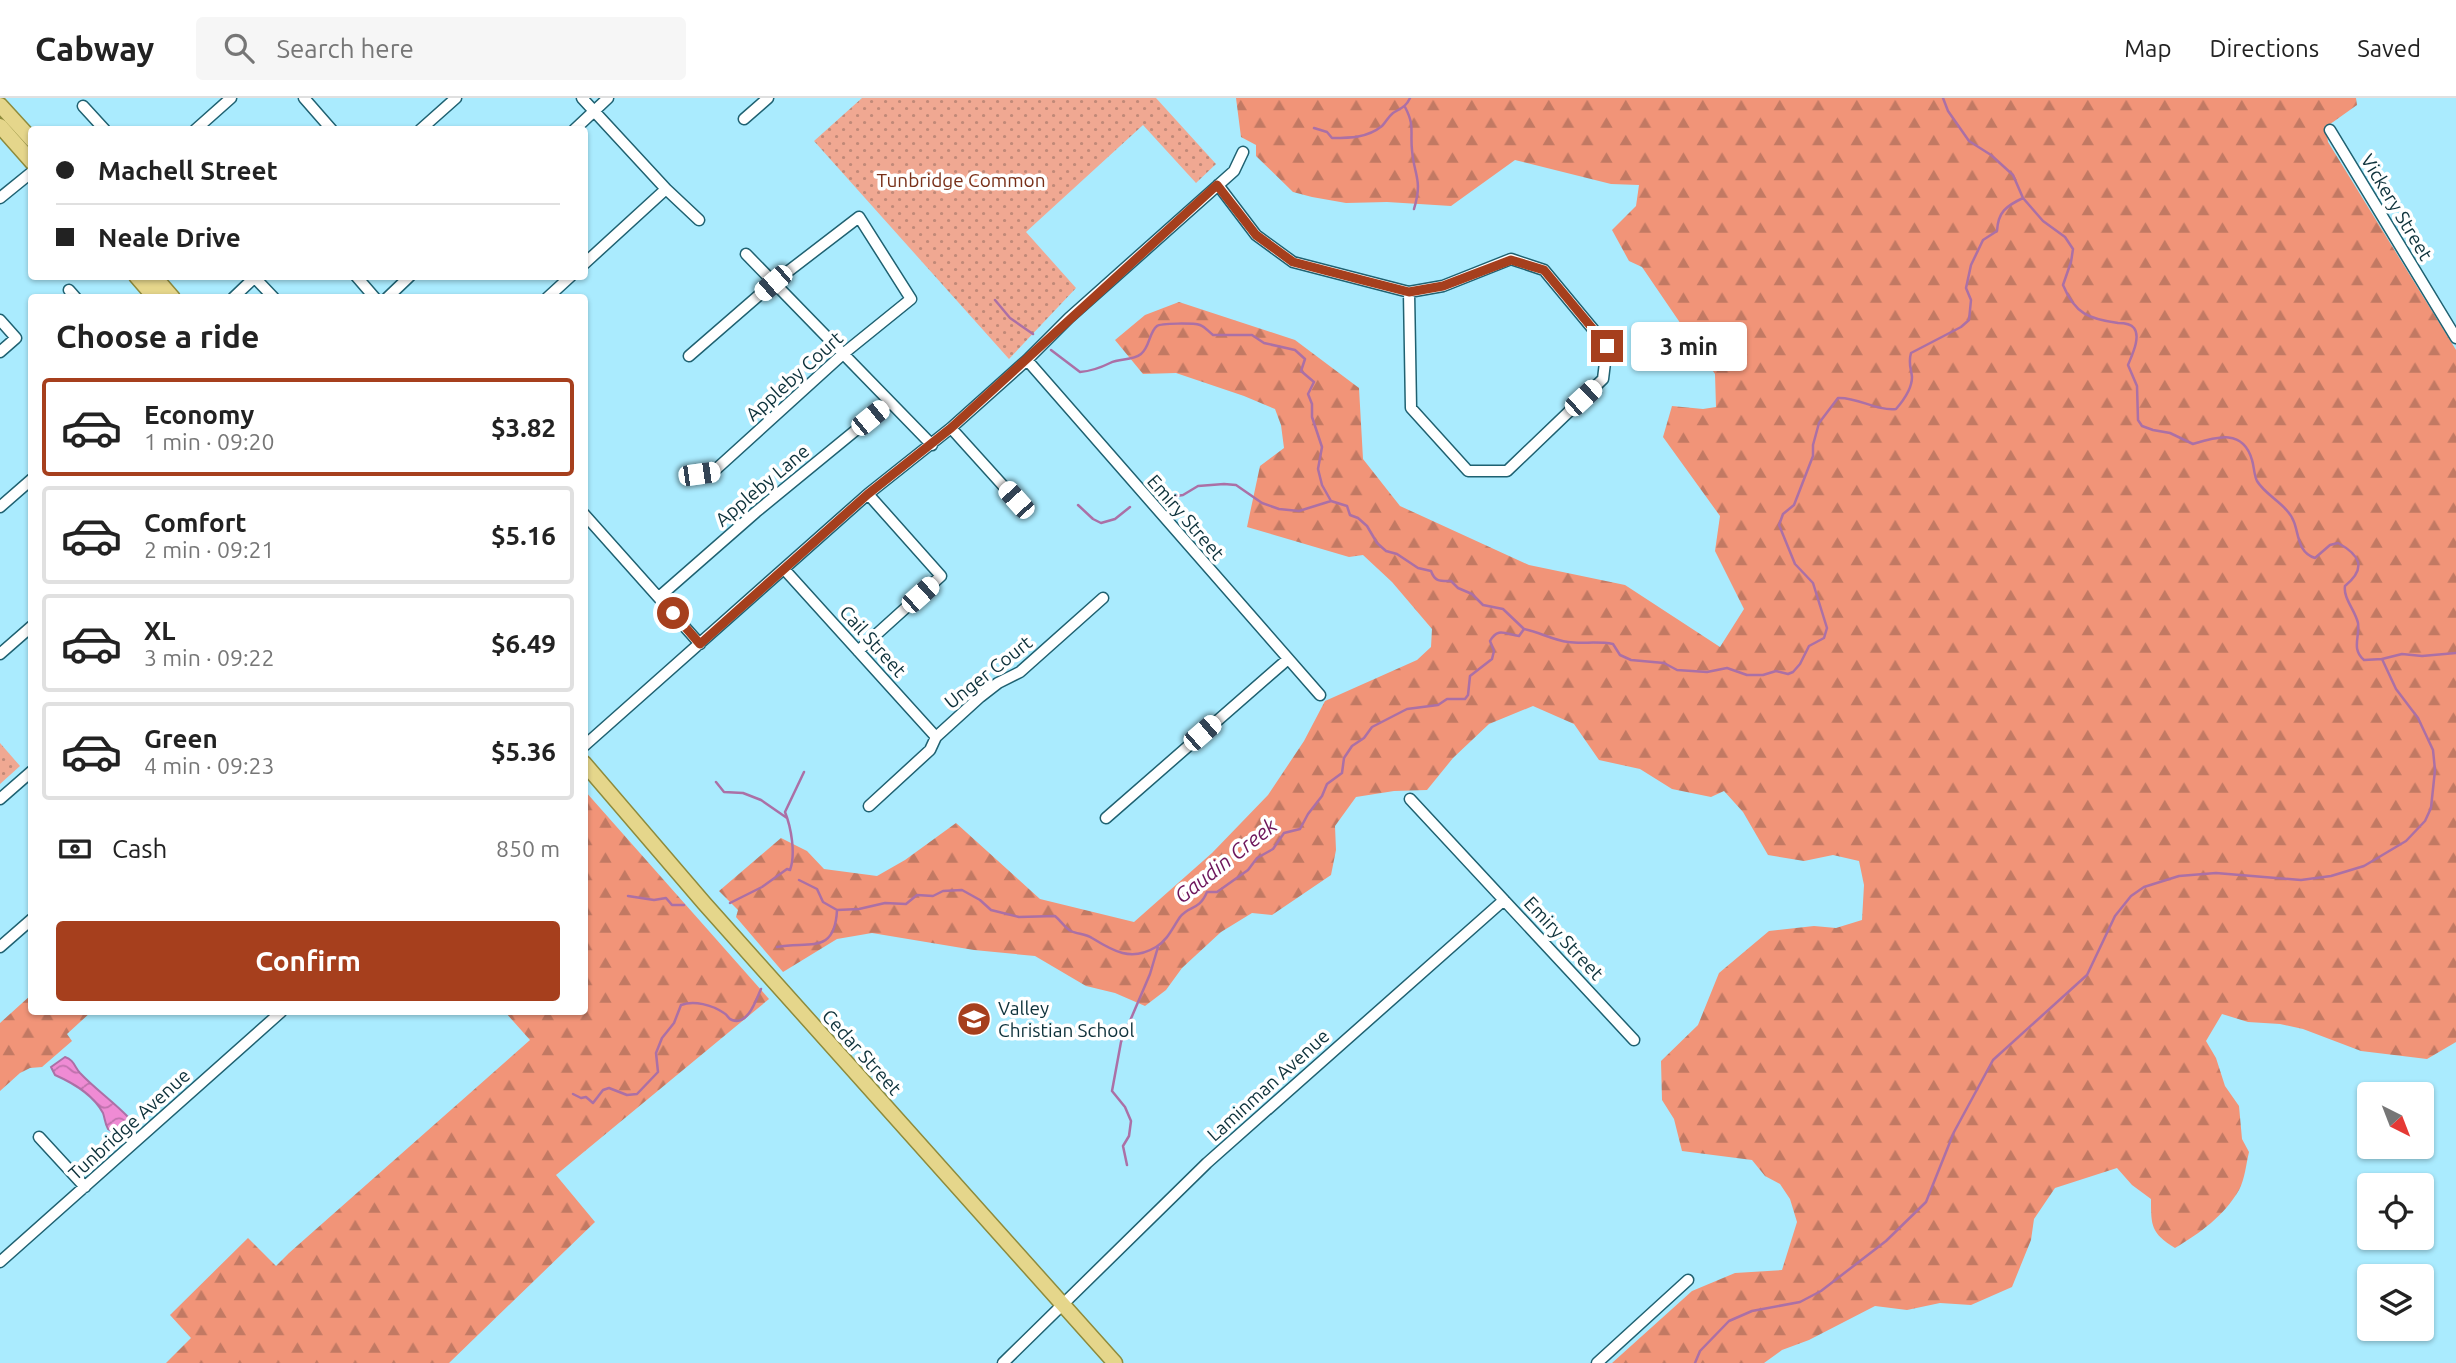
<!DOCTYPE html>
<html lang="en">
<head>
<meta charset="utf-8">
<style>
  :root { --surface:#fff; --page:#f6f6f6; --text:#222; --muted:#767676; --line:#e0e0e0; --accent:#a63f1d }
  body { margin:0; font-family:Ubuntu,sans-serif; background:var(--page); color:var(--text); height:100vh; display:flex; flex-direction:column; font-size:26px; white-space:nowrap }
  * { box-sizing:border-box; margin:0 }
  p { font-size:23px; color:var(--muted) }
  .icon { flex:none; width:38px; height:38px; fill:none; stroke:currentColor; stroke-width:2; stroke-linecap:round; stroke-linejoin:round }
  .map { position:relative; flex:1; overflow:hidden }
  .drawer { position:absolute; left:28px; top:196px; width:560px; height:721px; display:flex; flex-direction:column; background:var(--surface); border-radius:7px; box-shadow:0 2px 5px #0004 }
  .drawer>* { flex:none }
  .hud { position:absolute; left:28px; top:28px; width:560px; height:154px; border-radius:7px; box-shadow:0 2px 5px #0004; display:grid; align-content:center; height:154px; padding:0 28px; background:var(--surface) }
  .needle { width:46px; rotate:138deg }
  .tools { position:absolute; left:2357px; top:984px; display:grid; gap:14px }
  .tools a { display:grid; place-items:center; width:77px; height:77px; border-radius:7px; background:var(--surface); box-shadow:0 2px 5px #0004; font-size:35px }
  .end { position:absolute; width:32px; height:32px; margin:-16px; border:9px solid #a63f1d; background:#fff; box-shadow:0 0 0 4px #fff }
  .from { border-radius:50% }
  .bubble { position:absolute; height:49px; border-radius:7px; background:var(--surface); box-shadow:0 2px 5px #0004; font-size:23px; font-weight:700; line-height:49px; text-align:center }
  .car { position:absolute; width:21px; height:42px; margin:-21px -10px; border-radius:9px; box-shadow:0 0 5px 2px #0007; background:linear-gradient(#fff 24%,#345 0 40%,#fff 0 76%,#345 0 86%,#fff 0) }
  .hud b { display:flex; align-items:center; gap:24px; height:66px; font-size:26px }
  .hud b+b { border-top:2px solid var(--line) }
  .hud i { width:18px; height:18px; background:var(--text) }
  ul { padding:0; list-style:none }
  li { display:flex; align-items:center; gap:21px; height:98px; margin:0 14px 10px; padding:0 14px; border:4px solid var(--line); border-radius:7px }
  li div { flex:1 }
  li b { display:block; font-size:26px }
  li em { font-style:normal; font-weight:700 }
  li.selected { border-color:var(--accent) }
  li>.icon { width:63px; height:63px; stroke-width:1.5 }
  h2 { padding:0 28px; font-size:32px; line-height:84px }
  .pay { display:flex; align-items:center; gap:18px; height:77px; padding:0 28px; font-size:26px }
  .pay p { margin-inline-start:auto }
  .primary-button { display:flex; gap:14px; margin-top:auto; padding:14px 28px }
  .primary-button a { flex:1; height:80px; border-radius:7px; background:var(--accent); color:#fff; font-size:28px; font-weight:700; line-height:80px; text-align:center }
  header { display:flex; align-items:center; gap:42px; box-sizing:border-box; height:98px; padding:0 35px; background:var(--surface); border-bottom:2px solid var(--line) }
  header strong { font-size:33px }
  nav { display:flex; gap:38px; margin-inline-start:auto; font-size:24px }
  .search { width:490px; height:63px; background:var(--page); display:flex; align-items:center; gap:18px; box-sizing:border-box; padding:0 24px; border-radius:7px; color:var(--muted); font-size:26px }
  .map>svg:first-child { display:block }
  .forest { fill:url(#forest-firs) }
  .park { fill:url(#park-dots) }
  .water { fill:url(#water-waves); stroke:#ab70a6; stroke-width:2 }
  .lines { fill:none; stroke-linecap:round; stroke-linejoin:round }
  .stream { stroke:#ab70a6; stroke-width:2.5 }
  .minor-casing { stroke:#1f6171; stroke-width:13 }
  .major-casing { stroke:#8e8b3c; stroke-width:17 }
  .minor { stroke:#fff; stroke-width:10 }
  .major { stroke:#e5d68b; stroke-width:14 }
  .route { stroke:#a63f1d; stroke-width:9 }
  .labels { text-anchor:middle; stroke-width:7; stroke-linejoin:round; paint-order:stroke }
  .park-label { font-size:19px; fill:#782f18; stroke:#fff }
  .street-label { font-size:19px; fill:#0d313a; stroke:#fff }
  .poi-label { font-size:19px; fill:#0d313a; stroke:#fff; text-anchor:start }
  .water-label { font-size:21px; font-style:italic; fill:#6d155b; stroke:#fff }
</style>
</head>
<body>
<header>
<strong>Cabway</strong>
<div class="search"><svg class="icon" aria-label="search" viewBox="0 0 24 24"><circle cx="10" cy="10" r="6"/><path d="M15 15l6 6"/></svg>Search here</div>
<nav><a>Map</a><a>Directions</a><a>Saved</a></nav>
</header>
<div class="map">
<svg width="2456" height="1265" viewBox="0 0 2456 1265">
  <defs>
    <pattern id="forest-firs" width="22" height="20" patternUnits="userSpaceOnUse" patternTransform="scale(1.75)"><rect width="22" height="20" fill="#f19478"/><path d="M5 1l3.5 6h-7zM16 11l3.5 6h-7z" fill="#c27963"/></pattern>
    <pattern id="park-dots" width="8" height="8" patternUnits="userSpaceOnUse" patternTransform="scale(1.75)"><rect width="8" height="8" fill="#f0a892"/><path d="M2 2h.1M6 6h.1" fill="none" stroke="#c18978" stroke-width="1.8" stroke-linecap="round"/></pattern>
    <pattern id="water-waves" width="16" height="10" patternUnits="userSpaceOnUse" patternTransform="scale(1.75)"><rect width="16" height="10" fill="#ef8bd4"/><path d="M0 5q4-4 8 0t8 0" fill="none" stroke="#c072ad"/></pattern>
  </defs>
  <rect width="100%" height="100%" fill="#aaebfe"/>
  <path class="forest" d="M1236,0H2356L2357,7L2326,29L2328,44L2456,252V944L2427,961L2361,953L2303,931L2280,926L2248,924L2222,916L2206,943L2216,960L2225,988L2239,1008L2242,1041L2249,1054C2246,1066 2245,1081 2239,1092C2224,1118 2200,1135 2175,1150C2151,1135 2151,1128 2151,1101L2132,1087L2117,1070L2055,1090L2034,1121L2031,1142L2012,1189L1971,1207L1940,1205L1907,1212L1875,1208L1809,1242L1782,1252L1764,1265H1612L1692,1193L1735,1175L1782,1172L1797,1124L1790,1101L1780,1086L1765,1078L1752,1062L1682,1053L1674,1021L1662,1002L1661,963L1698,927L1719,875L1769,833L1814,828L1836,830L1862,822L1864,787L1859,763L1833,757L1804,763L1768,757L1743,714L1724,693L1711,699L1672,691L1640,671L1599,662L1574,626L1533,608L1489,626L1453,660L1427,692L1394,693L1356,699L1335,728L1336,752L1331,777L1272,817L1252,815L1221,834L1182,870L1166,892L1145,908L1115,895L1086,888L1035,858L974,852L872,835L837,841L783,874L736,819L738,812L719,793L781,740L807,753L824,771L877,778L905,762L956,725L1040,801L1134,824L1212,755L1268,697L1304,643L1325,603L1417,562L1431,549L1432,531L1392,484L1363,457L1349,459L1247,429L1260,368L1284,350L1281,327L1275,311L1244,298L1176,275L1143,276L1115,242L1145,217L1179,204L1295,242L1359,290L1363,361L1400,408L1529,467L1625,487L1720,549L1744,511L1715,453L1720,418L1663,339L1672,308L1703,311L1716,309L1715,276L1642,169L1629,163L1612,132L1636,108L1639,87L1611,86L1515,62L1451,108L1387,104L1346,105L1312,99L1293,94L1256,58V47L1241,39Z
    M585,693L769,901L556,1077L595,1124L449,1265H166L191,1240L170,1217L248,1140L276,1168L289,1155L530,942L505,914H584Z
    M31,897L32,914H91L67,936L72,943L42,969L30,970L20,975L0,993V925Z"/>
  <path class="park" d="M862,0H1156L1216,66L1196,85L1143,27L1026,134L1076,190L1009,261L814,43Z
    M0,645L20,668L0,686Z"/>
  <path class="water" d="M65,959C74,962 74,968 80,975C95,991 114,1004 129,1020L127,1024L113,1034L108,1031C105,1026 105,1021 103,1015C93,996 73,985 55,977L51,969Z"/>
  <g class="lines">
    <path class="stream" d="M1943,0L1948,13L1969,43L1991,57L2013,77L2023,100L2043,123L2065,139L2073,151L2071,164L2063,187C2075,216 2089,221 2118,225C2123,225 2130,225 2134,230C2141,239 2132,257 2128,267L2137,288L2138,322L2142,328L2153,332L2170,335L2193,346C2216,339 2243,330 2252,362C2254,368 2254,377 2257,383C2266,398 2288,407 2294,424C2299,437 2298,455 2315,460L2330,447L2338,445C2360,457 2367,470 2345,488C2343,500 2355,512 2358,525C2360,539 2351,551 2364,562L2382,561L2402,556L2422,558L2456,555
      M1405,9C1415,28 1410,33 1412,52C1414,78 1423,81 1414,111
      M1314,30L1327,34L1332,40C1350,40 1367,40 1382,28C1386,24 1388,19 1393,15C1401,10 1406,9 1410,0
      M995,202L1010,220L1033,236
      M1051,252L1080,274C1092,273 1100,270 1110,265C1120,260 1132,263 1141,256C1150,249 1149,234 1157,228C1161,225 1194,225 1200,227C1205,229 1208,233 1213,237H1252L1264,245L1295,252L1305,261L1301,273L1314,284L1308,296L1312,306V319L1322,349L1318,371L1322,387L1331,403L1347,408L1350,417L1358,420L1367,428L1377,445L1386,453L1397,456L1418,470L1431,473C1435,484 1440,483 1451,483L1458,490L1472,496L1483,507L1503,511L1524,531
      M1157,401L1183,397L1198,388L1224,386L1236,387L1262,405L1279,411L1299,413L1331,403
      M1078,407L1093,421L1101,425L1115,421L1130,409
      M716,684L724,694L743,695L761,702L787,720
      M790,772C796,756 791,729 785,714L804,674
      M799,782L817,791L823,804L837,812L859,811L885,805L906,806L917,797L933,798L943,793L962,792L980,802L991,812L1019,819L1055,818C1061,823 1065,830 1071,833C1077,836 1086,836 1092,840C1113,853 1131,864 1156,849C1167,843 1173,829 1180,819C1189,807 1199,813 1207,794H1217L1248,772L1257,760L1273,751L1284,735L1300,731L1308,716L1322,698L1327,686L1342,675L1344,660L1352,648L1364,640L1372,629L1407,611L1438,607L1447,601H1465L1468,597L1470,578L1492,561L1494,553L1490,543C1498,529 1505,536 1519,538L1524,531C1539,534 1553,542 1568,544C1582,546 1598,543 1613,546L1620,557L1631,562L1664,565L1677,572L1707,574L1727,570L1747,577H1763L1776,573L1788,576L1793,574L1800,566L1809,548L1824,540L1827,530L1813,485L1795,466L1779,427L1783,416L1794,407L1813,358V347L1819,325L1838,300C1858,299 1876,313 1896,311C1903,303 1912,290 1912,279C1911,270 1908,265 1911,255L1961,229L1969,222L1971,202L1966,190L1971,167L1983,142L1997,133C1998,114 2006,108 2023,100
      M628,798L654,802L666,800L672,807H684
      M730,805L762,789L787,771L790,772
      M777,849C809,843 835,857 837,812
      M573,996L581,1000L586,999L593,1005L603,992L609,990L627,997L637,996L658,974L656,955L662,940L674,925L681,907C694,902 712,907 724,915C729,918 727,920 732,922C748,928 756,902 761,891
      M1127,1067L1123,1048L1129,1038L1131,1023L1125,1009L1112,993L1121,944L1150,876L1158,849
      M1695,1265L1700,1253L1729,1223L1752,1213L1800,1204L1821,1193L1886,1143L1926,1104L1954,1034L1993,962L2087,877L2115,818L2131,798L2144,789L2179,778L2216,775L2301,782L2331,778L2364,768L2406,743L2425,723L2431,710L2435,672L2433,652L2418,620L2396,591L2382,561"/>
    <g class="minor-casing">
      <path id="minor" d="M304,0L332,32
        M582,0L666,91L699,122
        M83,8L105,32
        M744,21L768,0
        M195,32L231,0
        M420,32L456,0
        M574,32L608,0
        M2330,32L2456,240
        M1218,87L1256,137L1293,164L1409,194L1443,188L1511,161L1544,172L1607,248L1603,281L1507,373H1468L1411,310L1409,194
        M0,100L32,74
        M746,156L932,347
        M584,166L666,91
        M356,178L375,200
        M255,180L274,200
        M69,192L76,200
        M233,200L256,178
        M387,200L410,178
        M547,200L571,178
        M0,222L16,240L0,254
        M689,258L773,185L859,119L911,201L843,256L713,374L699,376
        M1027,262L1320,597
        M951,330L1016,402
        M0,409L32,381
        M584,416L700,546
        M784,471L936,639
        M659,499L756,414L889,305
        M858,553L941,478L868,396
        M0,556L32,528
        M584,648L868,396L951,330L1027,262L1069,220L1234,73L1243,54
        M0,701L32,673
        M1410,701L1634,942
        M869,708L930,652L936,639L980,599L998,585L1020,574L1103,500
        M1106,720L1288,561
        M0,849L32,821
        M39,1039L85,1089
        M0,1164L281,914
        M1003,1265L1207,1065L1504,802
        M1597,1265L1688,1182"/>
    </g>
    <g class="major-casing">
      <path id="major" d="M0,7L32,42
        M0,28L32,64
        M136,178L155,200
        M154,178L173,200
        M584,665L704,805L1115,1265"/>
    </g>
    <use href="#minor" class="minor"/>
    <use href="#major" class="major"/>
  </g>
  <g class="lines">
    <path class="route" d="M673,515L700,546L868,396L951,330L1217,87L1256,137L1293,164L1362,182L1409,194L1443,188L1511,162L1544,172L1607,248"/>
  </g>
  <defs>
    <g id="school-disc" transform="scale(1.75)"><circle r="9.5" fill="#a63f1d" stroke="#fff"/><path d="M0-5L7-2L0 1L-7-2ZM-4 1L0 2.5L4 1V4Q0 6-4 4Z" fill="#fff"/></g>
  </defs>
  <g fill-rule="evenodd">
    <use href="#school-disc" x="974" y="921"/>
  </g>
  <g class="labels">
    <g class="park-label">
      <text x="961" y="89">Tunbridge Common</text>
    </g>
    <g class="street-label">
      <text transform="translate(2397 109) rotate(59)" y="7">Vickery Street</text>
      <text transform="translate(794 278) rotate(-42)" y="7">Appleby Court</text>
      <text transform="translate(762 387) rotate(-40)" y="7">Appleby Lane</text>
      <text transform="translate(1186 419) rotate(49)" y="7">Emiry Street</text>
      <text transform="translate(873 543) rotate(48)" y="7">Cail Street</text>
      <text transform="translate(988 574) rotate(-38)" y="7">Unger Court</text>
      <text transform="translate(1564 840) rotate(47)" y="7">Emiry Street</text>
      <text transform="translate(862 954) rotate(48)" y="7">Cedar Street</text>
      <text transform="translate(1268 987) rotate(-42)" y="7">Laminman Avenue</text>
      <text transform="translate(129 1026) rotate(-42)" y="7">Tunbridge Avenue</text>
    </g>
    <g class="poi-label">
      <text x="998" y="917">Valley<tspan x="998" dy="22">Christian School</tspan></text>
    </g>
    <g class="water-label">
      <text transform="translate(1226 763) rotate(-38)" y="7">Gaudin Creek</text>
    </g>
  </g>
</svg>
<div class="tools">
<a><svg class="needle" viewBox="-14 -14 28 28"><path d="M0-13l5 13h-10z" fill="#e53935"/><path d="M0 13l5-13h-10z" fill="#767676"/></svg></a>
<a><svg class="icon" aria-label="locate" viewBox="0 0 24 24"><circle cx="12" cy="12" r="6"/><path d="M12 2v4M12 18v4M2 12h4M18 12h4"/></svg></a>
<a><svg class="icon" aria-label="layers" viewBox="0 0 24 24"><path d="M12 4l9 5-9 5-9-5zM3 14l9 5 9-5"/></svg></a>
</div>
<i class="end from" style="left:673px;top:515px"></i>
<i class="end" style="left:1607px;top:248px"></i>
<div class="bubble" style="left:1631px;top:224px;width:116px">3 min</div>
<i class="car" style="left:773px;top:185px;rotate:229deg"></i>
<i class="car" style="left:1583px;top:300px;rotate:47deg"></i>
<i class="car" style="left:870px;top:320px;rotate:51deg"></i>
<i class="car" style="left:699px;top:376px;rotate:82deg"></i>
<i class="car" style="left:1016px;top:402px;rotate:318deg"></i>
<i class="car" style="left:920px;top:497px;rotate:48deg"></i>
<i class="car" style="left:1202px;top:635px;rotate:49deg"></i>
<div class="hud">
<b><i class="from"></i>Machell Street</b>
<b><i></i>Neale Drive</b>
</div>
<section class="drawer">
<h2>Choose a ride</h2>
<ul>
<li class="selected"><svg class="icon" aria-label="car" viewBox="0 0 24 24"><path d="M5 17H2v-5l4-1 3-4h7l3 4 3 1v5h-3M9 17h6M6 11h13"/><circle cx="7" cy="17" r="2"/><circle cx="17" cy="17" r="2"/></svg><div><b>Economy</b><p>1 min · 09:20</p></div><em>$3.82</em></li>
<li><svg class="icon" aria-label="car" viewBox="0 0 24 24"><path d="M5 17H2v-5l4-1 3-4h7l3 4 3 1v5h-3M9 17h6M6 11h13"/><circle cx="7" cy="17" r="2"/><circle cx="17" cy="17" r="2"/></svg><div><b>Comfort</b><p>2 min · 09:21</p></div><em>$5.16</em></li>
<li><svg class="icon" aria-label="car" viewBox="0 0 24 24"><path d="M5 17H2v-5l4-1 3-4h7l3 4 3 1v5h-3M9 17h6M6 11h13"/><circle cx="7" cy="17" r="2"/><circle cx="17" cy="17" r="2"/></svg><div><b>XL</b><p>3 min · 09:22</p></div><em>$6.49</em></li>
<li><svg class="icon" aria-label="car" viewBox="0 0 24 24"><path d="M5 17H2v-5l4-1 3-4h7l3 4 3 1v5h-3M9 17h6M6 11h13"/><circle cx="7" cy="17" r="2"/><circle cx="17" cy="17" r="2"/></svg><div><b>Green</b><p>4 min · 09:23</p></div><em>$5.36</em></li>
</ul>
<div class="pay"><svg class="icon" aria-label="cash" viewBox="0 0 24 24"><path d="M3 7h18v10H3z"/><circle cx="12" cy="12" r="2"/></svg>Cash<p>850 m</p></div>
<div class="primary-button"><a>Confirm</a></div>
</section>
</div>
</body>
</html>
